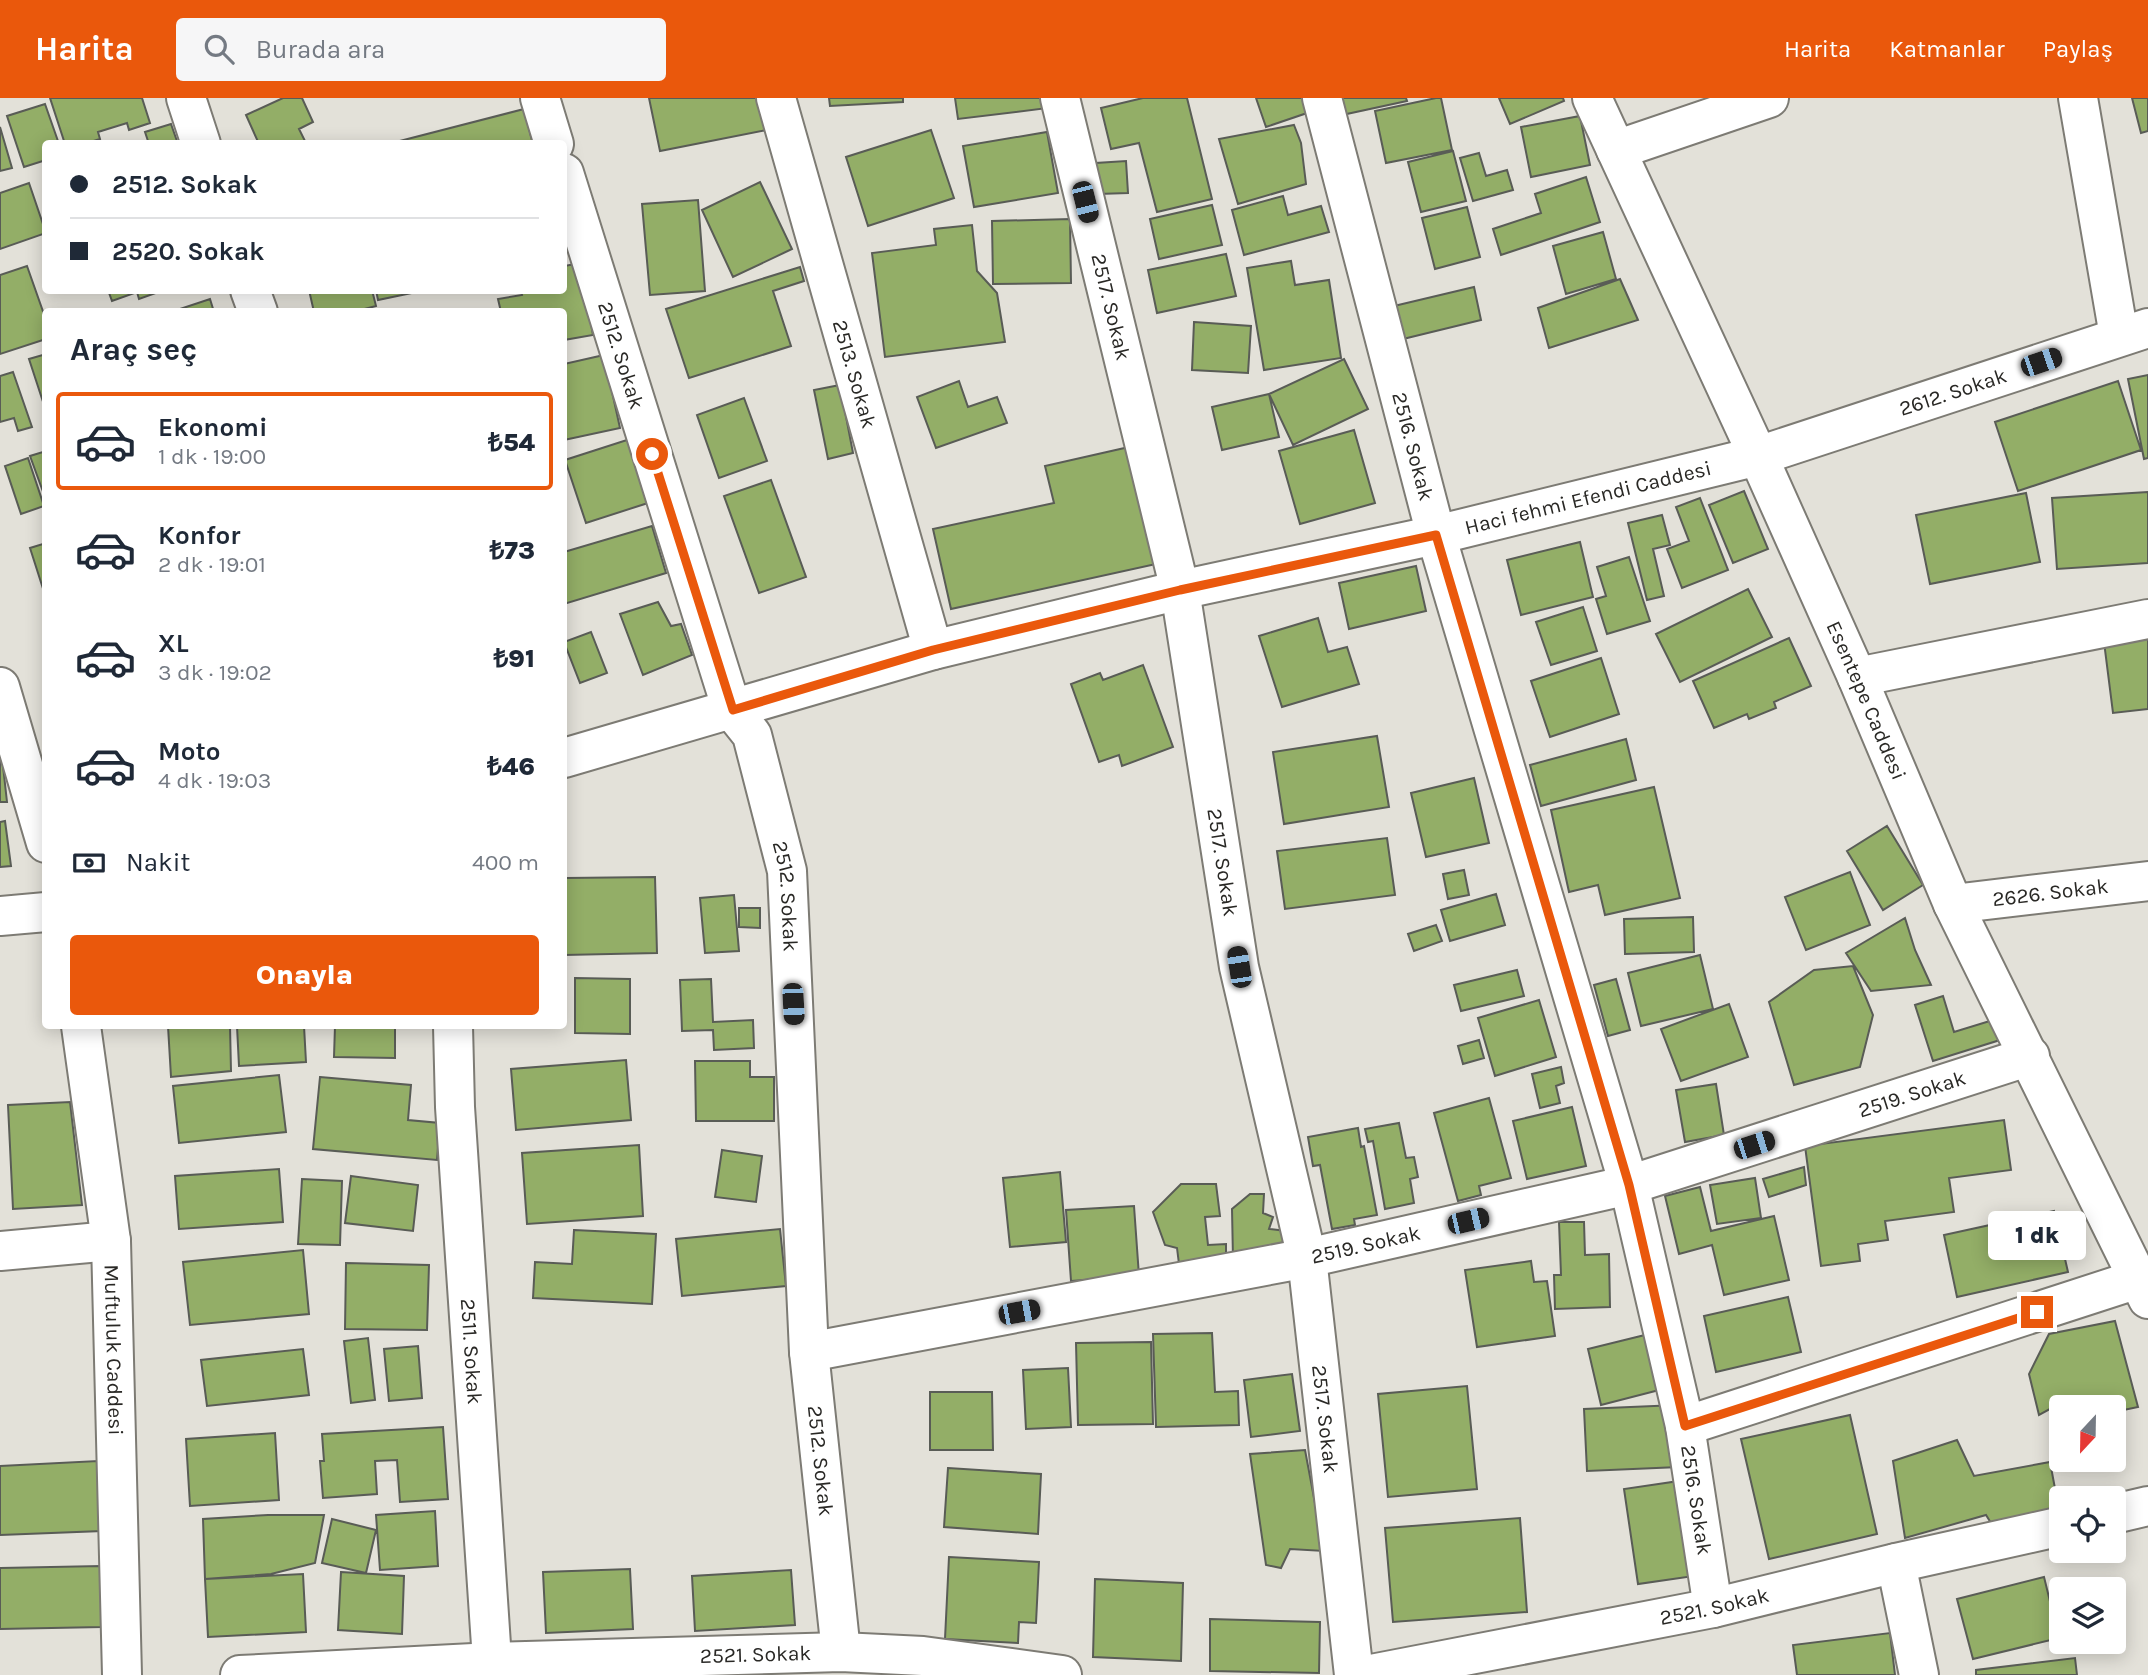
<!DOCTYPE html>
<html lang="tr">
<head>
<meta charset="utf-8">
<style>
  :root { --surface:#fff; --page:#f6f6f7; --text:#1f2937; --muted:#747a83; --line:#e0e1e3; --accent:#ea580c }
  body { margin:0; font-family:Karla,sans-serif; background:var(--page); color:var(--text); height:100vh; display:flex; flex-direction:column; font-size:26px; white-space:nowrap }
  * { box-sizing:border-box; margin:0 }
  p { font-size:23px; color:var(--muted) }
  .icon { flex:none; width:38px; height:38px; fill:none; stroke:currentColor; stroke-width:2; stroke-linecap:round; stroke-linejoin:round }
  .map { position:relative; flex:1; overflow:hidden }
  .drawer { position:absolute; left:42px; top:210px; width:525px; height:721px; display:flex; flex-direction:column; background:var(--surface); border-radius:7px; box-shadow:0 4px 18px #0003 }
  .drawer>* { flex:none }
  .top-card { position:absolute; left:42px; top:42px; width:525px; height:154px; border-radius:7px; box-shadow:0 4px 18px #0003; display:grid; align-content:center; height:154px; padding:0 28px; background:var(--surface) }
  .needle { width:46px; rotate:202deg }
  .buttons { position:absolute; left:2049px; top:1297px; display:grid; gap:14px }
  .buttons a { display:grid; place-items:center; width:77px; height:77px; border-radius:7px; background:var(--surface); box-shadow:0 4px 18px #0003; font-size:35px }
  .end { position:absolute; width:32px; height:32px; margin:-16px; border:9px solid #ea580c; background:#fff; box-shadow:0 0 0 4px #fff }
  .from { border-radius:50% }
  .bubble { position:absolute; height:49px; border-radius:7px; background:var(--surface); box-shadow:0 4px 18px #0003; font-size:23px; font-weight:800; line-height:49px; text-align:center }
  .car { position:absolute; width:21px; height:42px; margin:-21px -10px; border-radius:9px; box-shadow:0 0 5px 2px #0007; background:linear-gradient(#222 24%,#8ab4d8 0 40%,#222 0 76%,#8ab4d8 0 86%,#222 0) }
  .top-card b { display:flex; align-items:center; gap:24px; height:66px; font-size:26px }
  .top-card b+b { border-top:2px solid var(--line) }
  .top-card i { width:18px; height:18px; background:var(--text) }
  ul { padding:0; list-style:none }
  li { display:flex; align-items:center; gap:21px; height:98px; margin:0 14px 10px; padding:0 14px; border:4px solid transparent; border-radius:7px }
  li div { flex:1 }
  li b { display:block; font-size:26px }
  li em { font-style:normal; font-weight:800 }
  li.selected { border-color:var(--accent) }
  li>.icon { width:63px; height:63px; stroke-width:1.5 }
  h2 { padding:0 28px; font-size:32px; line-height:84px }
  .pay { display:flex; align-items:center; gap:18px; height:77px; padding:0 28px; font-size:26px }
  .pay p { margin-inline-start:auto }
  .button { display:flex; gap:14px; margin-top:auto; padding:14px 28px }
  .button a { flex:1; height:80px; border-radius:7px; background:var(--accent); color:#fff; font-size:28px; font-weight:800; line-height:80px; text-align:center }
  header { display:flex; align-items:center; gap:42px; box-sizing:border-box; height:98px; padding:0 35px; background:var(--accent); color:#fff }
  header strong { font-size:33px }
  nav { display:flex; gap:38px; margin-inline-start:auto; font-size:24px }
  .search { width:490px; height:63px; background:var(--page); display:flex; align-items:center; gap:18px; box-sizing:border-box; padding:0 24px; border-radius:7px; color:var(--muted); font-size:26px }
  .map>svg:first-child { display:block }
  .building { fill:#93ae67; stroke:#595c56; stroke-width:2 }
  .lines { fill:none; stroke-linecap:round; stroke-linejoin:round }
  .minor-casing { stroke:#7d7b74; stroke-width:42 }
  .tertiary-casing { stroke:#7d7b74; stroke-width:42 }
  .minor { stroke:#fff; stroke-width:38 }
  .tertiary { stroke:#fff; stroke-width:38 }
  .route { stroke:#ea580c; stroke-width:9 }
  .labels { text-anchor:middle; stroke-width:7; stroke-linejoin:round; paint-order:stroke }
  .street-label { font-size:21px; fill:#292825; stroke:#fff }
</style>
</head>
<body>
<header>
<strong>Harita</strong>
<div class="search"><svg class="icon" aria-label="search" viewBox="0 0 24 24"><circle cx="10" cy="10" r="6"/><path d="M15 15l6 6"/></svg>Burada ara</div>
<nav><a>Harita</a><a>Katmanlar</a><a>Paylaş</a></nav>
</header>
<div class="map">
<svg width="2148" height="1577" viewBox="0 0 2148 1577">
  <rect width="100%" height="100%" fill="#e3e1d9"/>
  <path class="building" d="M50,0H142L150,25L129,32L127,25L98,34L100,41L84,46H65Z
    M283,0H302L313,24L299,31L305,43L299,46H259L246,17Z
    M649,0H761L767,32L660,53Z
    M829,0H903V4L830,8Z
    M955,0H1047L1048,10L958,21Z
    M1143,0H1187L1212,101L1157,114L1139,45L1111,51L1101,10Z
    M1256,0H1306L1310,14L1266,29Z
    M1338,0H1406L1407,3L1342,17Z
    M1436,0H1441L1452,52L1386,65L1375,13Z
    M1499,0H1563L1564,3L1510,26Z
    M2132,0H2148V33L2141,35Z
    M45,6L59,46H46V62L24,69L7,18Z
    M524,11L533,46L392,45Z
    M1580,18L1590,67L1531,79L1521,29Z
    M171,26L178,46H149L145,34Z
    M1294,27L1301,45L1306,86L1238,106L1219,41Z
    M0,29L12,70L0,73Z
    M931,32L954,100L868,128L846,59Z
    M1047,34L1058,95L974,109L963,48Z
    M1453,53L1466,103L1421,114L1408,64Z
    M1479,55L1486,78L1507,72L1513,92L1473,103L1460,60Z
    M1126,63L1128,95L1098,96L1096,65Z
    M1586,79L1600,124L1501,157L1493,131L1541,115L1535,96Z
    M760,84L792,151L733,179L702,112Z
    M29,85L46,135L0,151V95Z
    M1283,98L1288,117L1321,108L1329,134L1244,157L1232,112Z
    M698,102L705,193L650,197L642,106Z
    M1212,107L1222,147L1159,161L1150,121Z
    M1467,109L1480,159L1435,171L1422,120Z
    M1070,121L1071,185L993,186L992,123Z
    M972,127L977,173L997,195L1005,244L885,259L872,155L936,147L934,131Z
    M1603,134L1616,181L1566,196L1553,148Z
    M1226,156L1236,198L1157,215L1148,172Z
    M1291,163L1295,187L1329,182L1341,260L1264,272L1247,170Z
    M581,165L593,237L564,242V214H501L498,201L522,197L521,192H564V168Z
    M27,168L46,222V241L0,256V177Z
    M800,169L804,183L773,193L791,248L689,280L666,211Z
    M1620,181L1638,222L1549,250L1538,210Z
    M1474,189L1481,222L1403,241L1394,208Z
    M108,192H164L139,201L137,194L112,203Z
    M309,192H372L376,208L353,214H314Z
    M376,192H426L378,202Z
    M210,201L214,214H171Z
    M1194,224L1251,228L1248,275L1192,272Z
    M46,256V313L29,261Z
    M604,257L620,330L564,342V266Z
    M1344,261L1368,311L1293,347L1269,296Z
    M13,274L32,329L18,333L14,320L0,324V278Z
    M2148,277V360L2144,361L2128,281Z
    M959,283L968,309L997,299L1007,325L936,350L917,299Z
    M2118,283L2141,352L2018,393L1995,324Z
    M840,287L853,355L828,361L814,292Z
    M1269,296L1279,339L1222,352L1212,309Z
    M744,300L767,363L719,380L697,317Z
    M1354,332L1375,405L1300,426L1279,353Z
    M630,341L651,404L586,425L565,362Z
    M1129,349L1156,466L951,511L933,431L1054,405L1045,368Z
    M46,353V402L30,358Z
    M28,360L44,408L21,416L5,368Z
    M771,382L806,479L759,495L724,398Z
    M1744,393L1768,451L1733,465L1709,407Z
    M2148,394V465L2057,471L2052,400Z
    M2026,395L2040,464L1930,486L1916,417Z
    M1700,400L1728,472L1682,490L1667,451L1689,443L1676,409Z
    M1662,417L1670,447L1653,451L1664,498L1647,502L1628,425Z
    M652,428L666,475L564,506V454Z
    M1580,444L1593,499L1521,517L1507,462Z
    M46,445V500L30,450Z
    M1629,459L1650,523L1607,536L1596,501L1606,498L1597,469Z
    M1416,468L1426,513L1349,531L1339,485Z
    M1748,491L1772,539L1680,584L1656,536Z
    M658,504L671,528L681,526L692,557L643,577L620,516Z
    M1583,509L1597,553L1551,567L1536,524Z
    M1318,520L1328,554L1347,549L1359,586L1282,609L1259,538Z
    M591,534L607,575L580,585L564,544Z
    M2148,539V611L2113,615L2104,544Z
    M1789,540L1811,588L1774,604L1776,610L1749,621L1747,616L1714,630L1693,583Z
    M1601,560L1619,616L1550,639L1531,583Z
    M1143,567L1173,649L1122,668L1119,657L1099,664L1071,586L1100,575L1103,582Z
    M1377,638L1389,709L1284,726L1273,654Z
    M1626,641L1636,682L1541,708L1530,667Z
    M2,659L7,704H0V660Z
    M1474,680L1489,745L1426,759L1411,695Z
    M1654,689L1680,800L1605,817L1598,787L1569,794L1551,712Z
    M5,723L11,768L0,769V724Z
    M1887,728L1923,787L1883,812L1847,753Z
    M1387,740L1395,797L1285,811L1277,753Z
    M1464,772L1469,797L1448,801L1443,776Z
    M1850,774L1870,827L1806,852L1785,799Z
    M655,779L657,855L564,857V799H566V780Z
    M1496,796L1505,827L1450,843L1441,812Z
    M734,797L739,853L705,855L700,800Z
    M739,810H760V830L739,829Z
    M1693,819L1694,854L1625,856L1624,821Z
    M1905,820L1915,852L1931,887L1871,893L1846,855Z
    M1436,827L1442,843L1414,853L1408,836Z
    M1700,857L1713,911L1641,928L1628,875Z
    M1853,868L1873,917L1860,969L1794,987L1769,904L1814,872Z
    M1517,872L1524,898L1461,913L1454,887Z
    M575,880L630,881V936L575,935Z
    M711,881L713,924L753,922L754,950L714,952L713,932L682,933L680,882Z
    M1616,881L1630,932L1608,938L1594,887Z
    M1943,898L1954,934L1993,922L2000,942L1933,963L1915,907Z
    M1539,902L1556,959L1495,978L1478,920Z
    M1729,906L1748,959L1681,983L1661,931Z
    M168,928H230L231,973L171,979Z
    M237,928H304L306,964L239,968Z
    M335,928H395V960L334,959Z
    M1479,942L1484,960L1463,966L1458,948Z
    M626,962L631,1022L516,1032L511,971Z
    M695,963H750V979H774V1023H696Z
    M1561,969L1564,985L1556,988L1560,1005L1540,1010L1532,976Z
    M279,977L286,1034L179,1045L173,988Z
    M320,979L411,987L408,1022L440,1025L437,1062L313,1051Z
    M1716,986L1724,1037L1685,1044L1676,992Z
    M1489,1000L1511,1080L1479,1088L1481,1097L1458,1103L1434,1015Z
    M70,1004L82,1107L13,1111L8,1007Z
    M1572,1009L1586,1068L1527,1081L1513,1023Z
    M2004,1022L2011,1072L1949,1080L1954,1114L1885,1123L1888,1142L1858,1146L1860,1163L1821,1168L1805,1048Z
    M1399,1025L1406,1060L1414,1059L1418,1079L1410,1081L1414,1105L1385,1111L1373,1043L1368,1044L1365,1031Z
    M1358,1030L1361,1049L1364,1048L1377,1117L1354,1121L1355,1127L1332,1131L1320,1067L1313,1068L1308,1039Z
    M639,1047L643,1118L527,1126L522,1055Z
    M722,1052L762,1058L756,1104L715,1099Z
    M1804,1069L1806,1087L1769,1099L1763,1081Z
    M279,1071L283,1124L179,1131L175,1078Z
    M1060,1074L1066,1144L1010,1149L1003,1080Z
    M351,1078L418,1087L413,1133L345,1125Z
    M1755,1080L1761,1120L1717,1126L1710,1087Z
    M302,1081L342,1083L340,1147L298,1146Z
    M1181,1086H1216L1220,1118L1205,1119L1208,1147L1226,1146V1170L1180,1174L1177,1150L1165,1147L1153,1114Z
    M1700,1089L1711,1133L1774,1118L1789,1182L1724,1197L1712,1147L1679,1156L1665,1098Z
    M1250,1096H1264L1263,1115L1273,1119L1269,1131L1286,1133L1285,1152L1233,1161L1232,1111Z
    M1134,1108L1139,1178L1071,1183L1066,1112Z
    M2054,1113L2068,1174L1957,1199L1944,1137Z
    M1559,1124H1584L1585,1157L1609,1156L1610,1209L1555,1211L1554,1177H1561Z
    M780,1131L786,1188L682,1198L676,1141Z
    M574,1132L656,1136L652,1206L533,1200L535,1164L572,1166Z
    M303,1152L309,1216L190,1227L183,1164Z
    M1531,1163L1534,1184L1547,1183L1555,1238L1477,1249L1465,1172Z
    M346,1165L429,1167L427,1232L345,1231Z
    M1788,1199L1801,1254L1716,1274L1704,1218Z
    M2115,1223L2138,1309L2114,1314V1309H2069L2068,1301L2039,1317L2029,1276L2049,1236Z
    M1212,1235L1215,1294L1238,1293L1239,1327L1156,1329L1153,1236Z
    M1653,1235L1667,1290L1601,1307L1588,1251Z
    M368,1240L375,1302L351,1305L344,1243Z
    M1151,1244L1153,1326L1078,1327L1076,1245Z
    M418,1248L422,1300L389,1303L384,1251Z
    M303,1251L309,1297L207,1308L201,1262Z
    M1068,1270L1071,1329L1026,1331L1023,1272Z
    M1292,1276L1300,1333L1251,1339L1244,1282Z
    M1467,1288L1477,1391L1388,1399L1378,1296Z
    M930,1294H992L993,1352H930Z
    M1677,1307L1679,1369L1587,1373L1584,1311Z
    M1850,1317L1877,1436L1769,1461L1741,1341Z
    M443,1329L448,1401L400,1404L397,1362L375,1363L377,1396L323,1400L320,1363H324L322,1336Z
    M275,1335L279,1402L190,1408L186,1341Z
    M1957,1342L1974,1378L2050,1364L2060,1417L1996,1433L1986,1417L1905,1440L1893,1363Z
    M1305,1352L1324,1453L1290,1451L1281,1470L1266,1467L1250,1356Z
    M98,1363L102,1433L0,1437V1368Z
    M948,1370L1041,1376L1038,1436L944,1429Z
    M1686,1382L1701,1477L1638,1486L1624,1391Z
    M435,1413L438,1468L380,1472L376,1417Z
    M268,1417H324L315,1465L271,1476L205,1481L203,1421Z
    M1520,1420L1527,1514L1393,1524L1385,1430Z
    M332,1421L376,1432L366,1475L322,1465Z
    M949,1459L1039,1464L1036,1525L1019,1524L1018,1545L945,1541Z
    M101,1468L102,1529L0,1531V1470Z
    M630,1471L633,1531L546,1535L543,1474Z
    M791,1472L795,1527L695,1533L692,1478Z
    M341,1474L404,1478L402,1536L338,1532Z
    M303,1476L306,1534L208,1539L205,1481Z
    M2044,1479L2059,1540L1973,1561L1957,1501Z
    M1095,1481L1183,1485L1181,1563L1093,1559Z
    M1210,1521L1320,1524L1319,1575L1210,1573Z
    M1890,1535L1895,1577H1797L1793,1547Z
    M2075,1560L2077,1577H1976V1572Z"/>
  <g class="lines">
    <g class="minor-casing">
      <g id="minor">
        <path d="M186,0L201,46"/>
        <path d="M540,0L554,46"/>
        <path id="s1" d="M776,0L933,552"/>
        <path id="s2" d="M1060,0L1180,492L1239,869L1307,1160L1354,1577"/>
        <path id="s3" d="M1322,0L1436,437L1629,1087L1685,1328L1713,1510"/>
        <path d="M2078,0L2119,238"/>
        <path d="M1616,52L1769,0"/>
        <path id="s4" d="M564,75L732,612L752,637L787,773L809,1254L841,1554"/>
        <path d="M250,192L258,214"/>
        <path id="s5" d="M1758,358L2148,230"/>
        <path d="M1857,579L2148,521"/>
        <path id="s6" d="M1953,806L2148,783"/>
        <path id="s7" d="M453,928L455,1009L493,1577"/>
        <path d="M0,1153L111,1143"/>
        <path id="s8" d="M809,1254L1307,1160L1629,1087L2030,958"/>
        <path d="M1685,1328L2138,1181"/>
        <path d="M2114,1416L2148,1408"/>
        <path d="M1896,1465L1919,1577"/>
        <path id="s9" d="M240,1577L493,1564L841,1554L923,1558L1062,1577"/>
        <path id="s10" d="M1366,1577L1713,1510L1896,1465L2062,1428"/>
      </g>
    </g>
    <g class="tertiary-casing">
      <g id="tertiary">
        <path id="s11" d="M1592,0L1758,358L1857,579L1953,806L2148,1201"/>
        <path d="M0,589L46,745"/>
        <path id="s12" d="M564,660L933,552L1180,492L1436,437L1758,358"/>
        <path d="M0,818L46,814"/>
        <path id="s13" d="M81,928L111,1143L122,1577"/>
      </g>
    </g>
    <use href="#minor" class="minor"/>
    <use href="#tertiary" class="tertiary"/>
  </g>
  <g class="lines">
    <path class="route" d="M652,356L733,612L933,552L1180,492L1436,437L1629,1087L1685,1328L2037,1214"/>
  </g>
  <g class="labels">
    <g class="street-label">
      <text dy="7" stroke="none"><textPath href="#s2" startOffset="215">2517. Sokak</textPath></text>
      <text dy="7" stroke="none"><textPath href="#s4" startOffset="191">2512. Sokak</textPath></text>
      <text dy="7" stroke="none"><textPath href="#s1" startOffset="287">2513. Sokak</textPath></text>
      <text dy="7" stroke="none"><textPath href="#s5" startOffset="205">2612. Sokak</textPath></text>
      <text dy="7" stroke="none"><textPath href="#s3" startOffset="360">2516. Sokak</textPath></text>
      <text dy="7" stroke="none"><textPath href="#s12" startOffset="1057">Haci fehmi Efendi Caddesi</textPath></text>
      <text dy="7" stroke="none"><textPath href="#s11" startOffset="662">Esentepe Caddesi</textPath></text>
      <text dy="7" stroke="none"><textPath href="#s2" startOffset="782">2517. Sokak</textPath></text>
      <text dy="7" stroke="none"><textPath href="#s6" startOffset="98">2626. Sokak</textPath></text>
      <text dy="7" stroke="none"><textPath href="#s4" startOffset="760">2512. Sokak</textPath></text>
      <text dy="7" stroke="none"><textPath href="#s8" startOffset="1134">2519. Sokak</textPath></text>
      <text dy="7" stroke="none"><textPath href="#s8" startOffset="567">2519. Sokak</textPath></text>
      <text dy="7" stroke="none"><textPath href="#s13" startOffset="326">Muftuluk Caddesi</textPath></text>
      <text dy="7" stroke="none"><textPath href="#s7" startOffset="326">2511. Sokak</textPath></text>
      <text dy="7" stroke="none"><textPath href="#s2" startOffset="1349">2517. Sokak</textPath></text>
      <text dy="7" stroke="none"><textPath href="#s4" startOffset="1326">2512. Sokak</textPath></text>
      <text dy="7" stroke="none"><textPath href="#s3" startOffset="1452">2516. Sokak</textPath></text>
      <text dy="7" stroke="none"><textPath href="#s10" startOffset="355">2521. Sokak</textPath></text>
      <text dy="7" stroke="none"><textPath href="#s9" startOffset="516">2521. Sokak</textPath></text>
    </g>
  </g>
</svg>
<div class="buttons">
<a><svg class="needle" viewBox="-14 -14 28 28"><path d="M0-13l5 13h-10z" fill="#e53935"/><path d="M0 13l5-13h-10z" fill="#747a83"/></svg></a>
<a><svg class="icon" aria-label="locate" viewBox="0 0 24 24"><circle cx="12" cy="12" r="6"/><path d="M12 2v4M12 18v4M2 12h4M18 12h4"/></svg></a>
<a><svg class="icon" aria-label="layers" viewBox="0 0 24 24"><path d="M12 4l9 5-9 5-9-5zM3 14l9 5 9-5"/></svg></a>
</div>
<i class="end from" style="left:652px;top:356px"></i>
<i class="end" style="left:2037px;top:1214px"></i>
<div class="bubble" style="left:1988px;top:1113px;width:98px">1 dk</div>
<i class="car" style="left:1085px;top:104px;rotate:166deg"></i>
<i class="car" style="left:2041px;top:264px;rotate:71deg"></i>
<i class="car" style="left:1239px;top:869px;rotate:351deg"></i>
<i class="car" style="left:793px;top:906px;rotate:177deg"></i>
<i class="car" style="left:1754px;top:1047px;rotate:72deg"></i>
<i class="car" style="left:1468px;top:1123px;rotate:77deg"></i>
<i class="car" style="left:1019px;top:1214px;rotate:79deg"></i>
<div class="top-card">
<b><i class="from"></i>2512. Sokak</b>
<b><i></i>2520. Sokak</b>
</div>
<section class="drawer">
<h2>Araç seç</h2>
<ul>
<li class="selected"><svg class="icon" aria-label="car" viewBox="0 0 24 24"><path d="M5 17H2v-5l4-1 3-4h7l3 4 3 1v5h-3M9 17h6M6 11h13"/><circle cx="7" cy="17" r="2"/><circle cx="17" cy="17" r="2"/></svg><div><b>Ekonomi</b><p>1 dk · 19:00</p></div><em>₺54</em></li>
<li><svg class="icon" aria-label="car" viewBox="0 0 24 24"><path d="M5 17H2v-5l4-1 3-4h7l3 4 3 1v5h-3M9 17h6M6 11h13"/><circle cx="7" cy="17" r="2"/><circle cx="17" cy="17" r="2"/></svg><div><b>Konfor</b><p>2 dk · 19:01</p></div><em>₺73</em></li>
<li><svg class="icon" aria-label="car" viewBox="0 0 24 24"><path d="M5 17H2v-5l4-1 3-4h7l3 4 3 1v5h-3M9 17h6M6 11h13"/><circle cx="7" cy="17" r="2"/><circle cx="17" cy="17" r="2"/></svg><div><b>XL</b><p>3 dk · 19:02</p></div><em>₺91</em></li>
<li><svg class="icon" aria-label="car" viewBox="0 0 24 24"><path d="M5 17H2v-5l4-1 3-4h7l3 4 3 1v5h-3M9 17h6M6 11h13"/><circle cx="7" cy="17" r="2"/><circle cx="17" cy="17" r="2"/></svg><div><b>Moto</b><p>4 dk · 19:03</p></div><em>₺46</em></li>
</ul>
<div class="pay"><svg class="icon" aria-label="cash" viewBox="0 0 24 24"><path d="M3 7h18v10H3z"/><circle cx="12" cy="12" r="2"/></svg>Nakit<p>400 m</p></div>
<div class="button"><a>Onayla</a></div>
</section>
</div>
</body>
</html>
